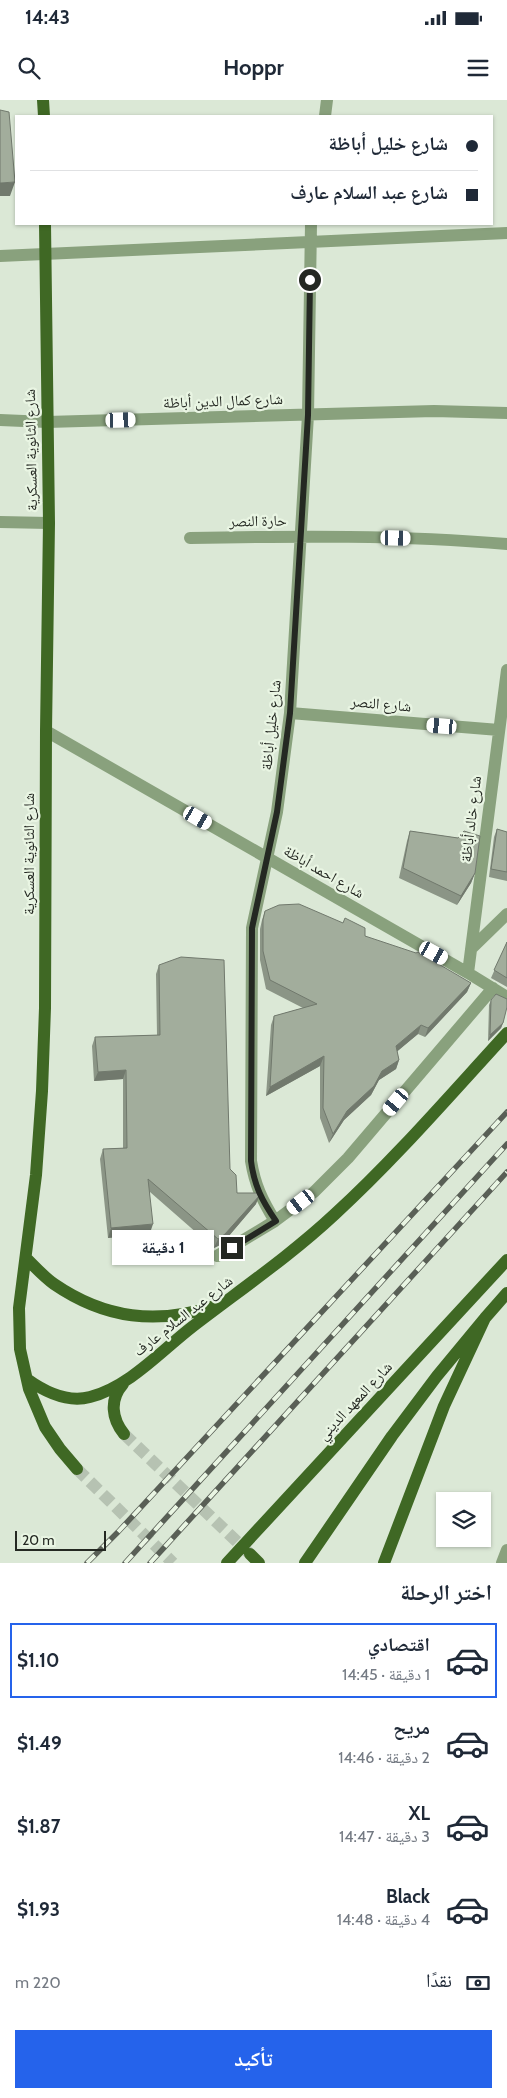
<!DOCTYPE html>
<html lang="ar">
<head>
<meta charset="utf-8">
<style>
  :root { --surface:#fff; --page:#f2f2f3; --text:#1f2937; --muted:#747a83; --line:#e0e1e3; --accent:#2563eb }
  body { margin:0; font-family:Cabin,"Noto Naskh Arabic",sans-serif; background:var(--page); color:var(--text); direction:rtl; height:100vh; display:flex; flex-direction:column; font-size:19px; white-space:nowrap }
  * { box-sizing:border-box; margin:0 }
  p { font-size:16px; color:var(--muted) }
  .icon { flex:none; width:28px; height:28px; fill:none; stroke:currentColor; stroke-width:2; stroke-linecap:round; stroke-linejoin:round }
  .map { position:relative; height:1463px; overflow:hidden; direction:ltr }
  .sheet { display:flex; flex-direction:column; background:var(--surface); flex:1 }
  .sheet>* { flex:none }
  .hud { position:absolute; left:15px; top:15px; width:478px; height:110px; border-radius:0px; box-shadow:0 1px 4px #0004; direction:rtl; display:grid; align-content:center; height:110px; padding:0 15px; background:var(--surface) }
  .tools { position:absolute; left:436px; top:1392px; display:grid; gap:10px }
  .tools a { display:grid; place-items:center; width:55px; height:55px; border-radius:0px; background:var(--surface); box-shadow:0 1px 4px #0004; font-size:25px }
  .scale { position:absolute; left:15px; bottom:12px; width:91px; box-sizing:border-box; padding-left:5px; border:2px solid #242822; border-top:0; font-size:14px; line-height:18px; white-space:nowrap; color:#242822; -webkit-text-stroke:4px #e9f5e3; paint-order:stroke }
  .end { position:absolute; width:22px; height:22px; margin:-11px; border:6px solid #242822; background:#fff; box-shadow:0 0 0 2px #fff }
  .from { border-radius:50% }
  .bubble { position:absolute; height:35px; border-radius:0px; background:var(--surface); box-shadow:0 1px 4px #0004; font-size:16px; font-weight:800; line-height:35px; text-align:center; direction:rtl }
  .car { position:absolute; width:15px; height:30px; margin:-15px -8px; border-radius:6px; box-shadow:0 0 4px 1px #0007; background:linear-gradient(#fff 24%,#345 0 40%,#fff 0 76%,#345 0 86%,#fff 0) }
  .hud b { display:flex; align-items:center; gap:18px; height:48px; font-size:19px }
  .hud b+b { border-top:1px solid var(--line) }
  .hud i { width:12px; height:12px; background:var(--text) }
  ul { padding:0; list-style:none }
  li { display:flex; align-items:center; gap:15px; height:75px; margin:0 10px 8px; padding:0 5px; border:2px solid transparent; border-radius:0px }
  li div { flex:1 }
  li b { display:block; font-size:19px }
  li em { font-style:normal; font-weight:800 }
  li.active { border-color:var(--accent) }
  li>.icon { width:45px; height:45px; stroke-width:1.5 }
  h2 { padding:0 15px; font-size:22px; line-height:60px }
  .pay { display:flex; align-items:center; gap:12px; height:55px; padding:0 15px; font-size:19px }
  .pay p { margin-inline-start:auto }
  .primary-button { display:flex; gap:10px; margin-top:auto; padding:10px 15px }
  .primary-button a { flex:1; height:58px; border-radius:0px; background:var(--accent); color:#fff; font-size:20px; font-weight:800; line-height:58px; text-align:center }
  .status { display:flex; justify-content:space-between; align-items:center; height:35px; padding:0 25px; background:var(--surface); direction:ltr }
  .status svg { height:14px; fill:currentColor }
  header { display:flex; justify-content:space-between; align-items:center; height:65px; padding:0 15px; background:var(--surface); font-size:22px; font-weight:800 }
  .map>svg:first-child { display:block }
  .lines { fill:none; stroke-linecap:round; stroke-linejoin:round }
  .primary-tunnel { stroke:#b6c2b2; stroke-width:12; stroke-dasharray:12 6; stroke-linecap:butt }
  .street { stroke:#89a17d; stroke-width:12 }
  .primary { stroke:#3f6824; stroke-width:12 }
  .rail-casing { stroke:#595f56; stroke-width:5.5 }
  .rail { stroke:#e9f5e3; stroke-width:4; stroke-dasharray:11; stroke-linecap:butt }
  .wall { fill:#8b9586 }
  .shaded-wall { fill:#71796d }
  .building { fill:#a2ad9c; stroke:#71796d }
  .route { stroke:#242822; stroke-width:6 }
  .labels { text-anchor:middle; stroke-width:4.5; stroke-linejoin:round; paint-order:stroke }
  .street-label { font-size:15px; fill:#242822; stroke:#e9f5e3 }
</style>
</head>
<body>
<div class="status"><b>14:43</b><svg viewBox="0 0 49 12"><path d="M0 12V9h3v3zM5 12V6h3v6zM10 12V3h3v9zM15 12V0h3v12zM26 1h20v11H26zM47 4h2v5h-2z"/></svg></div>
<header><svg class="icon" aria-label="menu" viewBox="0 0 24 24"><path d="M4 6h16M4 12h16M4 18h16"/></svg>Hoppr<svg class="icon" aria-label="search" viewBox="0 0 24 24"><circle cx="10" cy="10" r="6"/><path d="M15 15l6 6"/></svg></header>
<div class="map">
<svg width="507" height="1463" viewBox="0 0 507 1463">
  <rect width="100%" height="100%" fill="#dbe8d6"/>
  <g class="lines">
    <path class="primary-tunnel" d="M124,1334L250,1454
      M77,1369L173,1463"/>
    <path class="street" d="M325,16L327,0
      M0,156L507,133
      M0,320L47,322L434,311L507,313
      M0,422L49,423
      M190,438C296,436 401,435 507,444
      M290,613L499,630
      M46,631L468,873L507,897
      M471,849L507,814
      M468,873L507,570
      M275,1121C262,1100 255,1085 251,1061L252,828L277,712L290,613L308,315L311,124
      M217,1156L275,1121L314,1092L348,1058L493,888
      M502,1463L507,1450"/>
    <path class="primary" d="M43,0L44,16
      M45,124L49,423L46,631L45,908L42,991L36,1075L19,1208L20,1249L29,1289L45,1327L60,1349L77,1369
      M26,1158C35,1167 44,1177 54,1184C105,1219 157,1225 215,1206
      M27,1279C45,1292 67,1303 90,1297C129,1287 161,1251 192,1227C240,1190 290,1156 335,1114C396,1058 451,994 507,933
      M123,1284C109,1300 112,1319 124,1334
      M250,1454L259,1463
      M227,1463L507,1160
      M305,1463L392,1336L437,1276L485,1218
      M384,1463L444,1306L485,1218L507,1193"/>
    <g class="rail-casing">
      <path id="rail" d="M87,1463L118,1432L507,1012
        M125,1463L507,1044
        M150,1463L507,1072"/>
    </g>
    <use href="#rail" class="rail"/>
  </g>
  <path class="wall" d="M497,729L507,732V781L489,777L494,737Z
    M410,731L458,738L475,773L471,783L457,805L399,778L407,741Z
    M265,811L365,836L471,883L467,892L425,937L418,934L397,951L399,960L396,969L379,980L371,995L344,1020L329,1043L320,1018V966L266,996L271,925L274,916L303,908L266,889L260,860V829L262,820Z
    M507,842V887L491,878Z
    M159,865L230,1069L237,1093L256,1104L222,1144L214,1148L150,1092V1133L108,1138L100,1059L103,1049L123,1048V979L94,981L92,946L95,937L157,935L156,874Z
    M491,900L503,923L501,928L488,941L489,905Z"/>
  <path class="shaded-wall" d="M15,82L10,96H0V83Z
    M475,773L471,783L457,805L461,796Z
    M471,883L467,892L425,937L428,928Z
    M503,923L501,928L488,941L490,935Z
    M421,925L418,934L393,955L396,946Z
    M324,956L320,966L266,996L270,987Z
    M399,960L396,969L379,980L371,995L344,1020L329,1043L333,1034L347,1011L382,971Z
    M126,970L123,979L94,981L98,972Z
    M260,1095L256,1104L222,1144L214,1148L218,1139Z
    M153,1124L150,1133L108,1138L111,1128Z"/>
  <path class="building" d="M0,10L9,12L15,82L0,83Z
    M497,729L507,732V772L491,769Z
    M410,731L458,738L464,731L480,736L475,773L461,796L403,768Z
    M299,804L343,823L345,818L365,828V836L416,853L418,852L471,883L428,928L421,925L396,946L399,960L382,971L374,986L347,1011L333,1034L323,1008L324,956L270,987L274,916L317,904L270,880L263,851V820L265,811L279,805Z
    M507,842V878L494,870Z
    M181,857L224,860L230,1069L236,1075L237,1093H259L260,1095L225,1134L218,1139L148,1079L153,1124L111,1128L103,1049L127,1048L126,970L98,972L95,937L160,935L159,865Z
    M496,894L507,899V907L503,923L490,935L491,900Z"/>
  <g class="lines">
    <path class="route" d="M232,1148L276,1121C262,1101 254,1085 251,1061L252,828L277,712L290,613L308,315L310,180"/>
  </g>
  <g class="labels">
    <g class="street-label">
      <text transform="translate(223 301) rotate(-2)" y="5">شارع كمال الدين أباظة</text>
      <text transform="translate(31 350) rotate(-91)" y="5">شارع الثانوية العسكرية</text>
      <text transform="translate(258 421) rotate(-1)" y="5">حارة النصر</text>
      <text transform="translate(381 604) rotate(5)" y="5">شارع النصر</text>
      <text transform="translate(271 625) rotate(-84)" y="5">شارع خليل أباظة</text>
      <text transform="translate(471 719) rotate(-83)" y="5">شارع خالد أباظة</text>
      <text transform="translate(29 754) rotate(-90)" y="5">شارع الثانوية العسكرية</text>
      <text transform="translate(324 772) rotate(30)" y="5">شارع احمد أباظة</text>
      <text transform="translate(183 1216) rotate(-38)" y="5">شارع عبد السلام عارف</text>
      <text transform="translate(355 1301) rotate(-47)" y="5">شارع المعهد الديني</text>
    </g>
  </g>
</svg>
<div class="tools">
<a><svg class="icon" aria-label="layers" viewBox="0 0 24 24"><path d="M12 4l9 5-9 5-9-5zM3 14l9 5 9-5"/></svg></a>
</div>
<div class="scale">20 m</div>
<i class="end from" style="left:310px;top:180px"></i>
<i class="end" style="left:232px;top:1148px"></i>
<div class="bubble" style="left:112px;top:1130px;width:102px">1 دقيقة</div>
<i class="car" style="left:121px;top:320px;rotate:88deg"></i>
<i class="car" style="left:396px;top:438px;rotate:91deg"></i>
<i class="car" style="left:442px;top:626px;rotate:275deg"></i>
<i class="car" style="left:198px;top:718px;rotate:120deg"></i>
<i class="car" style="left:434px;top:853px;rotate:119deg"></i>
<i class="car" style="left:396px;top:1002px;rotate:220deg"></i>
<i class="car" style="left:301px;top:1102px;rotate:233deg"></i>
<div class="hud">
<b><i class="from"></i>شارع خليل أباظة</b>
<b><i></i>شارع عبد السلام عارف</b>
</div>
</div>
<section class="sheet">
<h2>اختر الرحلة</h2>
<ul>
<li class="active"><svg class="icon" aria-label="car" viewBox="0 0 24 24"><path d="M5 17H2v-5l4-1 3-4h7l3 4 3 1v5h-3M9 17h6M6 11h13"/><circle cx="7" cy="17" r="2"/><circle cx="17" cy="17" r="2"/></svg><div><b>اقتصادي</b><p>1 دقيقة · 14:45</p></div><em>$1.10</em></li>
<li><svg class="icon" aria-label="car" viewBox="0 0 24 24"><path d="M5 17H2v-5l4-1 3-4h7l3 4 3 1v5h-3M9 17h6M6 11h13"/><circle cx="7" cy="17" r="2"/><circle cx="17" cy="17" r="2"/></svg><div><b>مريح</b><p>2 دقيقة · 14:46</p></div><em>$1.49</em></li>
<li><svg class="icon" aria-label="car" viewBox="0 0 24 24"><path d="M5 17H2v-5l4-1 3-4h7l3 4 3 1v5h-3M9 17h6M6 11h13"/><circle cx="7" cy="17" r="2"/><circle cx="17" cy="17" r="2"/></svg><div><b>XL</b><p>3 دقيقة · 14:47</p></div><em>$1.87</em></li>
<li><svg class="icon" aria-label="car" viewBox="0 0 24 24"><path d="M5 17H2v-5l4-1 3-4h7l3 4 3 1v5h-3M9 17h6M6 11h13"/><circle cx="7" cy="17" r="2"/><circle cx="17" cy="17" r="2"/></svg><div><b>Black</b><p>4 دقيقة · 14:48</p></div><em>$1.93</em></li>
</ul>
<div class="pay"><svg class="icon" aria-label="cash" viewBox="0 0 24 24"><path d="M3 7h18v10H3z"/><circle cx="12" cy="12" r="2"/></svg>نقدًا<p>220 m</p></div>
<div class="primary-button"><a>تأكيد</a></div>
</section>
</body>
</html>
